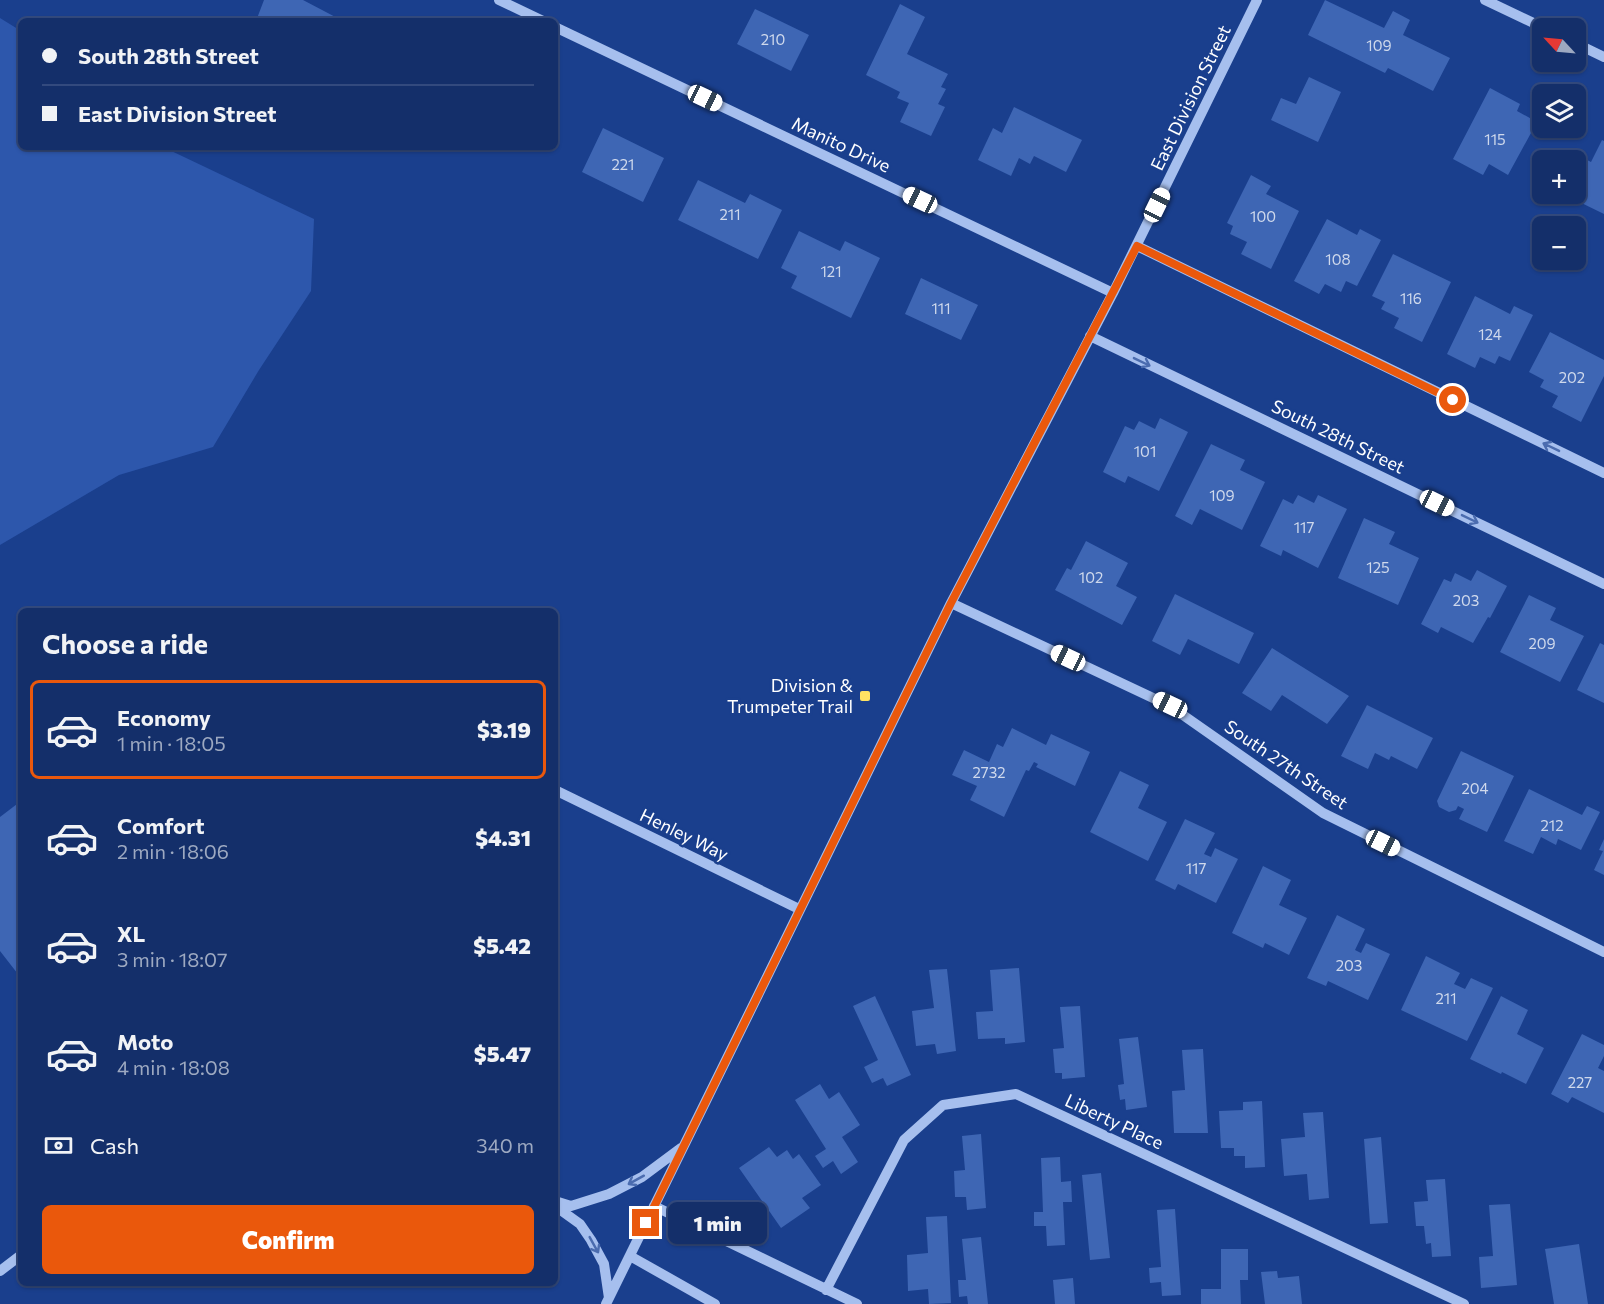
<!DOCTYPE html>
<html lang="en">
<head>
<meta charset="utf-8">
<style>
  :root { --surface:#142f6a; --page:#1d3770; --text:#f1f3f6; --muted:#9da9c1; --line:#334a7e; --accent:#ea580c }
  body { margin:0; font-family:Commissioner,sans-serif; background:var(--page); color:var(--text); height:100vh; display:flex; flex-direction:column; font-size:22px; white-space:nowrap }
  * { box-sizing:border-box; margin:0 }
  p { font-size:20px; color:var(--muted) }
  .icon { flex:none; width:33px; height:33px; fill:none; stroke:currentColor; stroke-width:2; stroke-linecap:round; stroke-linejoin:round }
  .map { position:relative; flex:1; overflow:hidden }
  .details { position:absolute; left:18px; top:608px; width:540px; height:678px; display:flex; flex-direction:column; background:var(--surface); border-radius:9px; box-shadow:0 2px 4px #0004,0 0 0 2px var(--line) }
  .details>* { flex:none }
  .hud { position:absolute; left:18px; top:18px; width:540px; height:132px; border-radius:9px; box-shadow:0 2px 4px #0004,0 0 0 2px var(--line); display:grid; align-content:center; height:132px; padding:0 24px; background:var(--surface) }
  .needle { width:39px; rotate:296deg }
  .buttons { position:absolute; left:1532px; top:18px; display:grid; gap:12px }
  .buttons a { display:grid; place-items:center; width:54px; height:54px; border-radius:9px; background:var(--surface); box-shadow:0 2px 4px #0004,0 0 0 2px var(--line); font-size:30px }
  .end { position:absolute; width:27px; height:27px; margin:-14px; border:8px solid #ea580c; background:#fff; box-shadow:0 0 0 3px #fff }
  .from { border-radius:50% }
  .bubble { position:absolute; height:42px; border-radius:9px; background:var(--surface); box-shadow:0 2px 4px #0004,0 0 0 2px var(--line); font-size:20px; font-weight:800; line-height:42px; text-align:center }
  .car { position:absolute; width:18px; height:36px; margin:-18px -9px; border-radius:8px; box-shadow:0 0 4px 2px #0007; background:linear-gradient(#fff 24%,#345 0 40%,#fff 0 76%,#345 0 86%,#fff 0) }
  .hud b { display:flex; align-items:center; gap:21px; height:57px; font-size:22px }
  .hud b+b { border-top:2px solid var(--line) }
  .hud i { width:15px; height:15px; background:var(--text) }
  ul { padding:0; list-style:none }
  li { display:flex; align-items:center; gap:18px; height:99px; margin:0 12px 9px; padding:0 12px; border:3px solid transparent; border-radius:9px }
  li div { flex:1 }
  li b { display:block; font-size:22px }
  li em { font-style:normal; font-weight:800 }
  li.selected { border-color:var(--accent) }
  li>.icon { width:54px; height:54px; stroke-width:1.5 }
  h2 { padding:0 24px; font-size:27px; line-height:72px }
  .pay { display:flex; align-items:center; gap:15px; height:66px; padding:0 24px; font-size:22px }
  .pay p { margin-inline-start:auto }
  .action { display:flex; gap:12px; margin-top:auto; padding:12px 24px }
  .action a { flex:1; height:69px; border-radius:9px; background:var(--accent); color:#fff; font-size:24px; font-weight:800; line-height:69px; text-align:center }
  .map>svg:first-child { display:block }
  .green { fill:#2d57ac }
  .building { fill:#3e66b4 }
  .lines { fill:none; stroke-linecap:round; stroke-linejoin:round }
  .minor { stroke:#a6bfee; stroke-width:10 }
  .oneway { stroke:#4b6caf }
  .route { stroke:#ea580c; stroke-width:8 }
  .poi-dot { fill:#ffe363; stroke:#1a3f8d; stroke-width:2 }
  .labels { text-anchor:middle; stroke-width:5; stroke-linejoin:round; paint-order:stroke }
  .number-label { font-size:15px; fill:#cfd9ec }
  .street-label { font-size:18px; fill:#fff; stroke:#1a3f8d }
  .poi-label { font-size:18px; fill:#fff; stroke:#1a3f8d; text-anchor:end }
</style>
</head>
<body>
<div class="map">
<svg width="1604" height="1304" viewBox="0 0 1604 1304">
  <rect width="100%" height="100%" fill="#1a3f8d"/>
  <path class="green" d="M0,18L21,31V147H163L314,219L311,291L259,370L213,447L119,475L0,545Z"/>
  <path class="building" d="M264,0H303L343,21H256Z
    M1325,0L1384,28L1393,11L1410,20L1403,35L1450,58L1433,91L1388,68L1385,73L1308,35Z
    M900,4L925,17L907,54L948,74L941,87L946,89L938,104L945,107L931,136L900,122L909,103L897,98L900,92L866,75Z
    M755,9L809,35L791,71L737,44Z
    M1309,77L1341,92L1318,142L1271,120L1281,98L1296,104Z
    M1490,88L1520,104L1517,111L1537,122L1508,175L1489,164L1483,175L1453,159Z
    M1014,107L1082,140L1066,172L1034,156L1030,164L1019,158L1011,176L978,160L993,128L1002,133Z
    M603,128L664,158L643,202L582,172Z
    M1602,140L1604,141V214L1563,194H1575V160H1556L1558,155L1565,158L1568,150L1591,162Z
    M1251,175L1271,186L1266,194L1299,211L1271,269L1241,254L1247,242L1230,234L1233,226L1227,223Z
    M698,180L745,203L750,194L782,210L758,259L678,220Z
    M1327,219L1357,235L1360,229L1381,240L1357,286L1346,281L1341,292L1325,284L1319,294L1294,281Z
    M799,231L840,251L845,241L880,258L851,318L791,288L797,276L781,268Z
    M1393,254L1451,282L1422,342L1394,328L1399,318L1381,309L1385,302L1372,296Z
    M921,278L978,305L961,340L905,314Z
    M1475,296L1510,314L1514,306L1533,315L1510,361L1499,356L1495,364L1480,357L1475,368L1447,354Z
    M1550,332L1604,360V376L1581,422L1552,407L1558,396L1540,387L1544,380L1529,372Z
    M1160,418L1188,432L1159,491L1128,476L1125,483L1103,472L1125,426L1134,430L1139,421L1155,429Z
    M1211,444L1245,460L1240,470L1265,482L1242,530L1200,509L1192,525L1175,516Z
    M1298,495L1314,503L1318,495L1347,509L1318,568L1283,550L1281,556L1260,546L1283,499L1293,504Z
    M1364,518L1395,532L1389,544L1419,558L1398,605L1338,578Z
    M1086,541L1128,563L1116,586L1137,597L1122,625L1055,590L1067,568L1071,570Z
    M1477,570L1507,586L1490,618L1488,617L1473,643L1441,627L1438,633L1421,624L1444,579L1451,582L1455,573L1471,581Z
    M1175,594L1254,633L1239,664L1188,639L1180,655L1152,641Z
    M1529,595L1556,608L1550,620L1584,636L1560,682L1500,652Z
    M1600,643L1604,645V703L1577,690Z
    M1272,648L1349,696L1327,724L1282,695L1271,711L1242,693Z
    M1367,705L1433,738L1417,769L1391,756L1389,760L1375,753L1368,769L1341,756Z
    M1012,728L1046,745L1051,734L1090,752L1075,786L1036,767L1038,764L1034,762L1029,771L1026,770L1004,817L970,800L977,786L952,775L964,750L989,762L997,744L1003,747Z
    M1461,751L1514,776L1487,832L1459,819L1464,809L1458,806L1456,810L1449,812L1439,807L1437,801Z
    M1120,771L1149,785L1138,808L1167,822L1148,861L1090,832Z
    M1529,789L1582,815L1587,806L1600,812L1581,850L1558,839L1556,845L1541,837L1533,854L1504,841Z
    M21,801V978L0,951V817Z
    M1185,819L1215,833L1204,854L1211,857L1215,848L1238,859L1216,903L1178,884L1175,890L1155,880Z
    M1604,839V875L1594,870L1603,851L1599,850Z
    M1263,866L1291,880L1279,905L1307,918L1289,955L1265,943L1263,948L1232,933Z
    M1337,915L1365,929L1355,950L1361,953L1366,943L1390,954L1368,1000L1328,981L1326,986L1307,978Z
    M1426,956L1460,973L1454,984L1465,989L1471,978L1493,988L1467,1041L1401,1010Z
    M1019,968L1025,1042L1005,1044V1038L978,1039L976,1012L993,1011L990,970Z
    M947,969L956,1051L937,1054L935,1044L916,1046L912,1011L934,1008L929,970Z
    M875,996L911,1075L887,1086L883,1078L872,1083L864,1067L878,1060L853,1006Z
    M1501,996L1528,1010L1517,1034L1544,1048L1526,1084L1502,1072L1501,1074L1470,1059Z
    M1080,1006L1085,1077L1062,1079V1073H1055L1053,1049L1064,1048L1060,1007Z
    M1582,1034L1604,1045V1056L1598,1068L1604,1071V1113L1572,1097L1568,1103L1551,1094Z
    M1138,1037L1147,1107L1126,1110L1125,1099L1120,1100L1118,1085L1124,1084L1119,1039Z
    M1203,1049L1208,1133H1174L1172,1091L1185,1090L1182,1050Z
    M820,1084L829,1099L839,1092L860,1125L842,1137L858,1162L841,1174L833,1161L823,1168L815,1156L826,1149L795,1100Z
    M1262,1101L1265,1167L1245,1168V1156H1234V1148H1221L1219,1111L1243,1110V1102Z
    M1323,1112L1329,1198L1309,1200L1307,1174L1284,1176L1281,1139L1305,1137L1303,1113Z
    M981,1134L986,1208L967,1210L966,1197H955L954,1171L965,1170L962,1136Z
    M1381,1137L1388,1223L1370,1224L1364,1139Z
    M769,1147L777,1157L787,1150L793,1159L799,1154L821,1185L802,1198L810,1208L781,1228L739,1168Z
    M1060,1157L1061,1182L1071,1181L1072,1202H1063L1065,1245L1047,1246L1046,1226H1034V1212H1043L1041,1158Z
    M1101,1173L1110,1258L1090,1260L1082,1175Z
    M1445,1179L1451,1256L1432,1257L1431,1243L1426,1244L1424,1226H1416L1414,1202L1428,1201L1426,1180Z
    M1510,1204L1517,1285L1481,1288L1479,1257L1493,1256L1489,1205Z
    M1175,1209L1181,1295L1162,1296L1161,1282L1150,1283L1149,1268L1161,1267L1157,1210Z
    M947,1216L951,1303L929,1304L928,1289L908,1291L907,1255L928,1253L926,1217Z
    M981,1237L988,1304H968L967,1296L959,1297L958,1280H966L962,1239Z
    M1579,1244L1588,1304H1554L1545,1249Z
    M1221,1249H1248V1280H1240L1241,1304H1201V1289H1221Z
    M1277,1271L1278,1278L1299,1276L1302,1304H1265L1261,1272Z
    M1073,1278L1075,1304H1055L1053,1280Z"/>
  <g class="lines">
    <path class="minor" d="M499,0L543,21
      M1485,0L1544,28
      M555,27L1113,293
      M1575,43L1604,57
      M1137,246L1604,473
      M1090,336L1604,584
      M951,603L1170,706L1323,813L1604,952
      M555,790L799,909
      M555,1201L571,1206L609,1194L642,1177L681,1148
      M555,1206L580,1224L591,1240L604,1264L609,1298
      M654,1206L857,1304
      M630,1256L715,1304
      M0,1271L21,1255
      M826,1290L904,1140L943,1105L1016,1094L1464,1304
      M606,1304L951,603L1113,293L1257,0"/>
  </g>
  <defs><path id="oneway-shaft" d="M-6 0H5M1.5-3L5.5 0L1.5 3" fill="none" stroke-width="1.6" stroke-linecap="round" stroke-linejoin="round" transform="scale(1.5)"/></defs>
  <g class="oneway">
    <use href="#oneway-shaft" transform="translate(1142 362) rotate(26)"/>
    <use href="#oneway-shaft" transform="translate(1551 447) rotate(-154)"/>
    <use href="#oneway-shaft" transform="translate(1470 519) rotate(26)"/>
    <use href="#oneway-shaft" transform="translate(636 1180) rotate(151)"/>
    <use href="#oneway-shaft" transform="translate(594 1245) rotate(61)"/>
  </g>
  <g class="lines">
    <path class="route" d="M646,1223L951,603L1137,246L1453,400"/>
  </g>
  <rect class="poi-dot" x="859" y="690" width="12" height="12" rx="3"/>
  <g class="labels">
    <g class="number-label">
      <text x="773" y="45">210</text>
      <text x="1379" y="51">109</text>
      <text x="1495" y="145">115</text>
      <text x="623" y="170">221</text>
      <text x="730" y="220">211</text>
      <text x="1263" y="222">100</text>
      <text x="1338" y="265">108</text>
      <text x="831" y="277">121</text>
      <text x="1411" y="304">116</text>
      <text x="941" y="314">111</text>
      <text x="1490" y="340">124</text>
      <text x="1572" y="383">202</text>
      <text x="1145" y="457">101</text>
      <text x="1222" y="501">109</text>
      <text x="1304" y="533">117</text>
      <text x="1378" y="573">125</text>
      <text x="1091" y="583">102</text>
      <text x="1466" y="606">203</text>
      <text x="1542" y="649">209</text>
      <text x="989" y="778">2732</text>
      <text x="1475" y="794">204</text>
      <text x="1552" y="831">212</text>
      <text x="1196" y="874">117</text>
      <text x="1349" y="971">203</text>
      <text x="1446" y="1004">211</text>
      <text x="1580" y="1088">227</text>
    </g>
    <g class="street-label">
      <text transform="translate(1191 98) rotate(-64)" y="6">East Division Street</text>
      <text transform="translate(841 145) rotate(25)" y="6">Manito Drive</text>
      <text transform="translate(1338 437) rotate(26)" y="6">South 28th Street</text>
      <text transform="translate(1286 765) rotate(34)" y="6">South 27th Street</text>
      <text transform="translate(684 835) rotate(26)" y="6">Henley Way</text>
      <text transform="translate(1114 1122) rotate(25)" y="6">Liberty Place</text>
    </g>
    <g class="poi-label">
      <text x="853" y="692">Division &amp;<tspan x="853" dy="21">Trumpeter Trail</tspan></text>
    </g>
  </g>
</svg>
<div class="buttons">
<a><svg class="needle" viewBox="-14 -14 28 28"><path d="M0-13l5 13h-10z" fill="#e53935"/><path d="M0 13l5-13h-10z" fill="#9da9c1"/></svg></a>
<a><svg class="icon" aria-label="layers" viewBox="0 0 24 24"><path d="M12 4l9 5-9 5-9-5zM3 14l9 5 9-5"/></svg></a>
<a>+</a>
<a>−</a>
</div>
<i class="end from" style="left:1453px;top:400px"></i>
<i class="end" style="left:646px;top:1223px"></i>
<div class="bubble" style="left:668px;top:1202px;width:99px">1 min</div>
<i class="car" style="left:705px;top:98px;rotate:115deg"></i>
<i class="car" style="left:920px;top:200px;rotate:295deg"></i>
<i class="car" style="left:1157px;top:205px;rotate:26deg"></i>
<i class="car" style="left:1437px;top:503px;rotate:116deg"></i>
<i class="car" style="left:1068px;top:658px;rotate:295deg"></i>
<i class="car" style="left:1170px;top:705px;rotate:295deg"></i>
<i class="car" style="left:1383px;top:843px;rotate:116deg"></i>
<div class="hud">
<b><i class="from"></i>South 28th Street</b>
<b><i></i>East Division Street</b>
</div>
<section class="details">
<h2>Choose a ride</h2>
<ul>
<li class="selected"><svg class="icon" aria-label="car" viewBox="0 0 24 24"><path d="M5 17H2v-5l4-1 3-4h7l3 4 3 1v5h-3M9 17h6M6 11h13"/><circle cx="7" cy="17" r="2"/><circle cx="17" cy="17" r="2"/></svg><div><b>Economy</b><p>1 min · 18:05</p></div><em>$3.19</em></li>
<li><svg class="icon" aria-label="car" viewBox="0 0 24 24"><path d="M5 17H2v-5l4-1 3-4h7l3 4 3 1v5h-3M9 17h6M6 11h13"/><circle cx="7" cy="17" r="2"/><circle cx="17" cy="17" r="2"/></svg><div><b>Comfort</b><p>2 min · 18:06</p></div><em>$4.31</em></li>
<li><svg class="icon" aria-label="car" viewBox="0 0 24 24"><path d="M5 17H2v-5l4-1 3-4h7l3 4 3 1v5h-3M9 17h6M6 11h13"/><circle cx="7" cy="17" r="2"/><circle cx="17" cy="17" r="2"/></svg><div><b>XL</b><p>3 min · 18:07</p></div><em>$5.42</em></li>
<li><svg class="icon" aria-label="car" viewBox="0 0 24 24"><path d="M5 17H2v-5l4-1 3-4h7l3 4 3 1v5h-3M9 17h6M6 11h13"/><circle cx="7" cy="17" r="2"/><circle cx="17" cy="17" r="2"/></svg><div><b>Moto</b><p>4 min · 18:08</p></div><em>$5.47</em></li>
</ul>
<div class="pay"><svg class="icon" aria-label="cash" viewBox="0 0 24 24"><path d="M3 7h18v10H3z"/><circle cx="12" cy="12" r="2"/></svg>Cash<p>340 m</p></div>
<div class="action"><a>Confirm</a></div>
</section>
</div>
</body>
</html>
